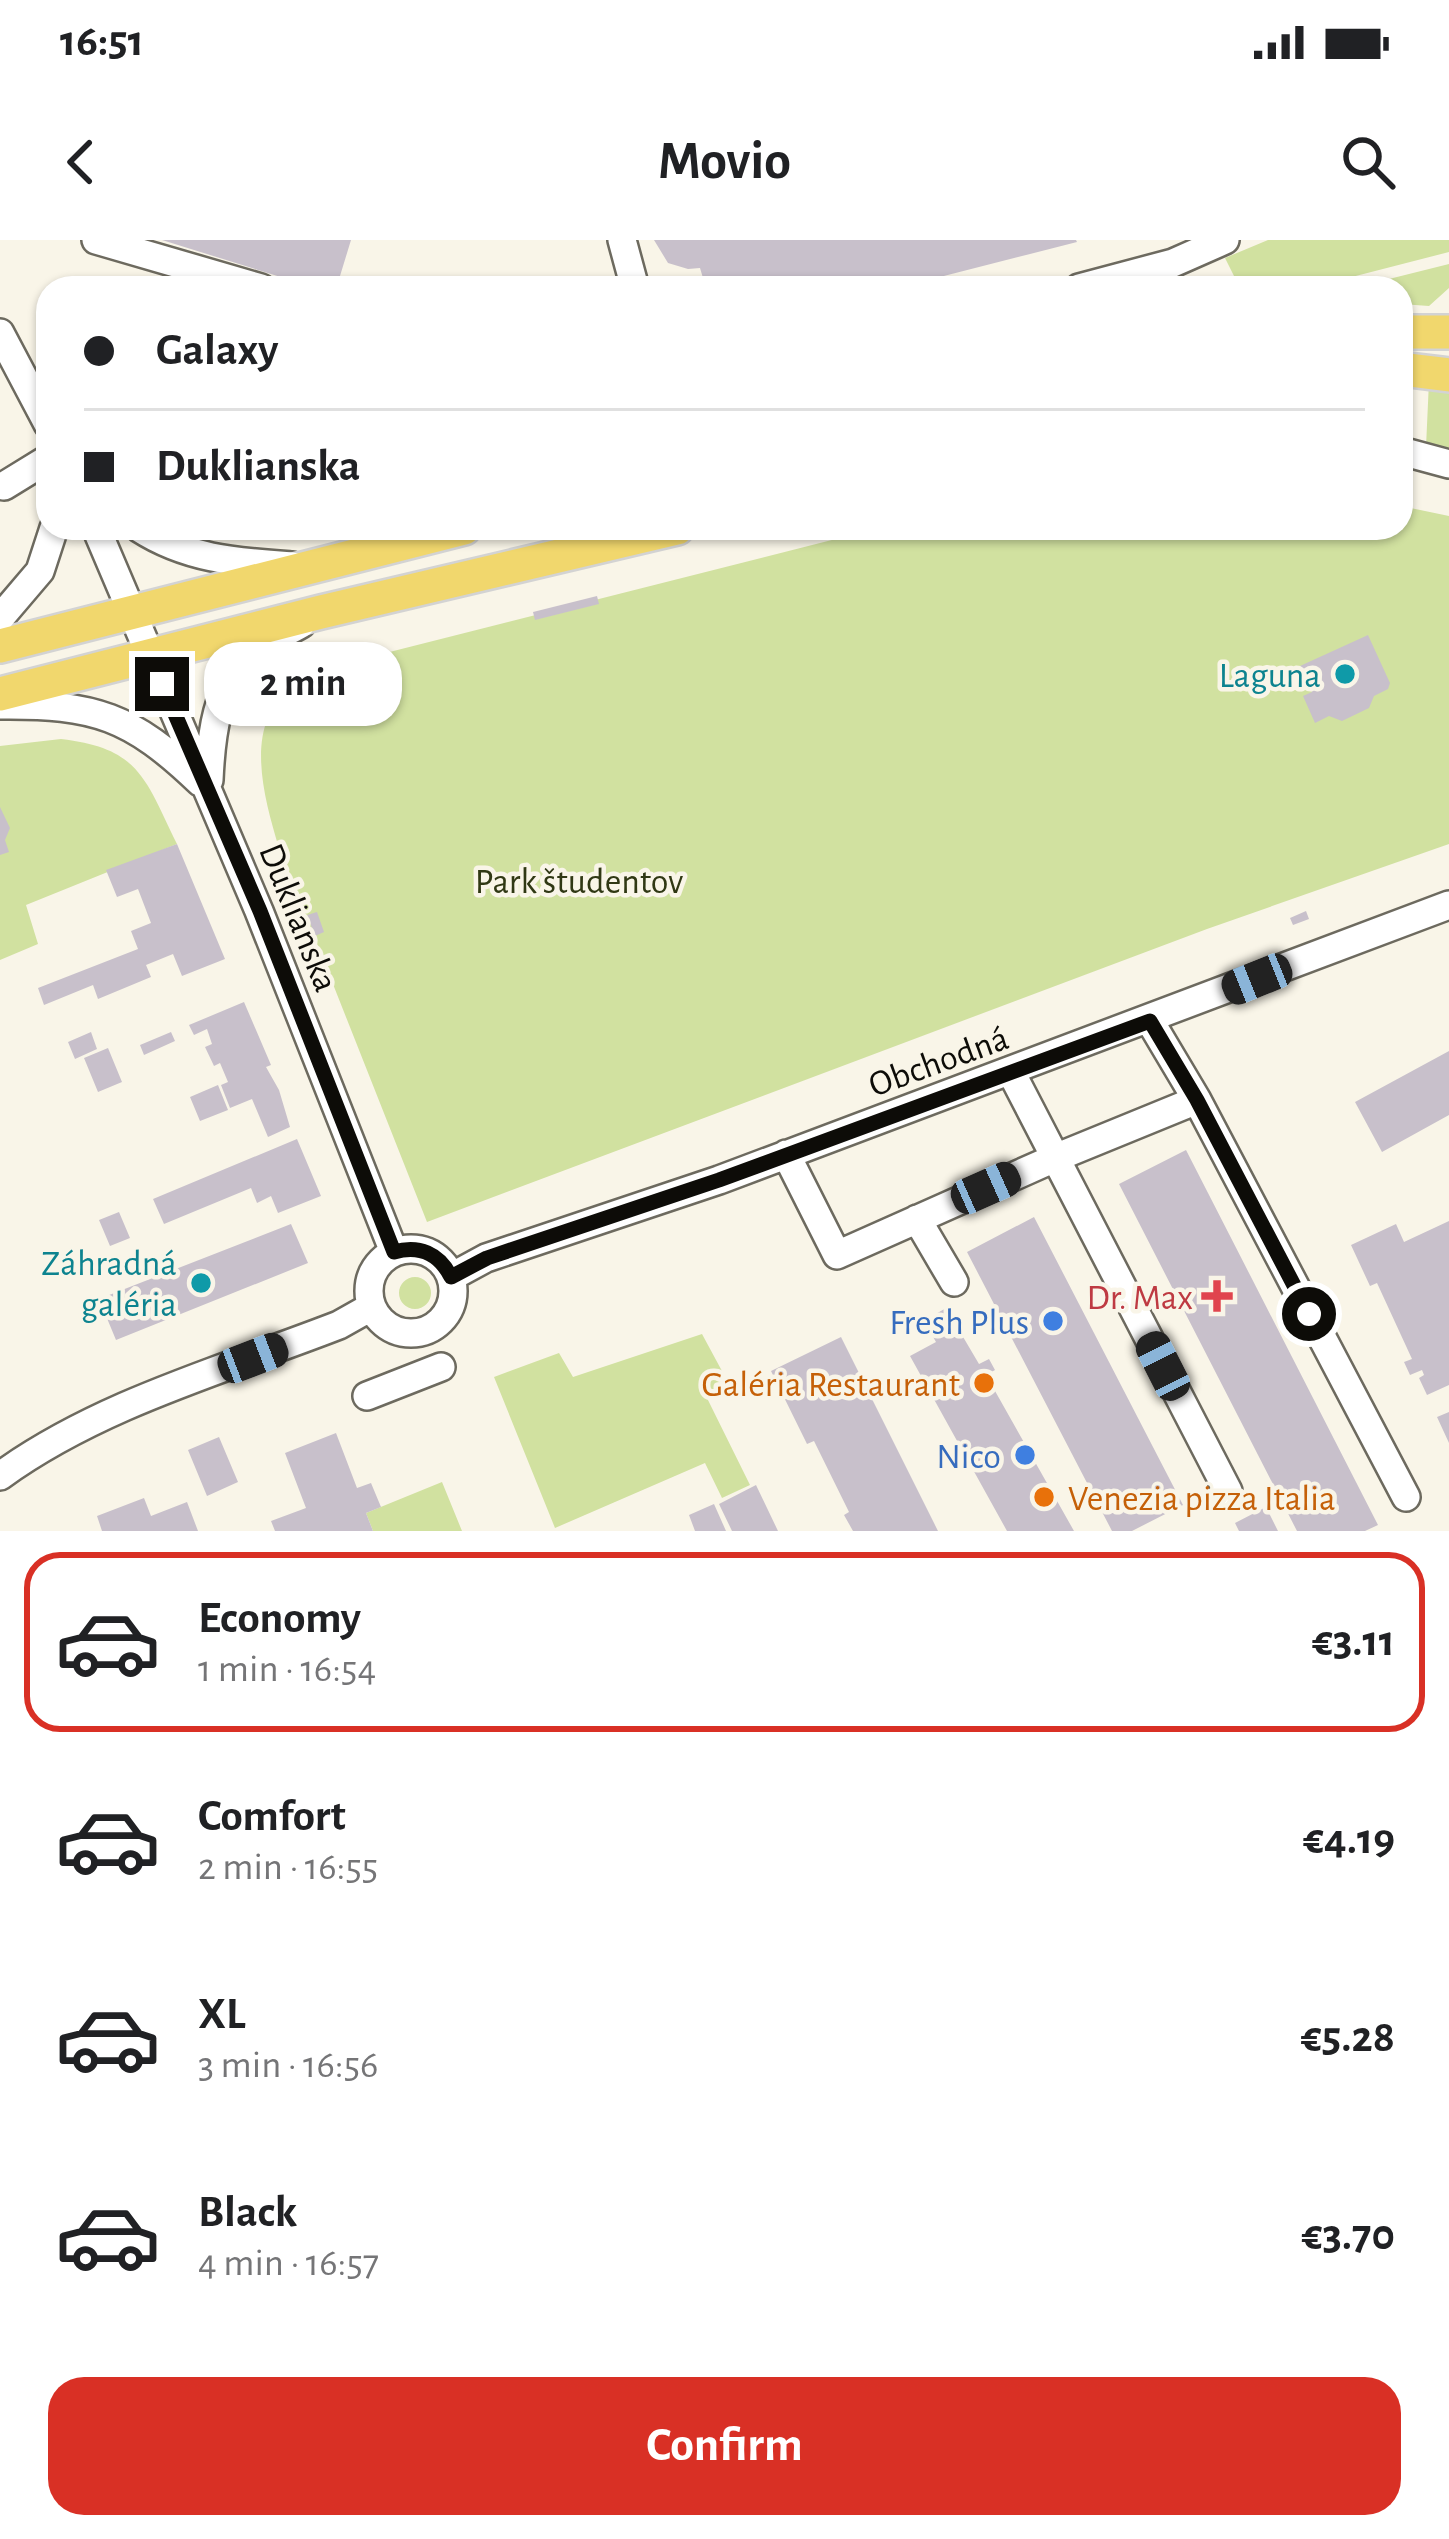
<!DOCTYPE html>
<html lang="en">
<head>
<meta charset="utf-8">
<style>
  :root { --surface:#fff; --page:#f2f2f2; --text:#202124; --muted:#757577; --line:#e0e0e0; --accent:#d93025 }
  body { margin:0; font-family:"Alegreya Sans",sans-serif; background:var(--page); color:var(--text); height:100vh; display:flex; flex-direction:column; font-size:45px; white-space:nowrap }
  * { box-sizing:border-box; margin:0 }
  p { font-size:39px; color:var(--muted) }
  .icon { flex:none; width:66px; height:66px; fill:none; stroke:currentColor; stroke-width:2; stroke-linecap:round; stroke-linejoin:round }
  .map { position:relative; height:1291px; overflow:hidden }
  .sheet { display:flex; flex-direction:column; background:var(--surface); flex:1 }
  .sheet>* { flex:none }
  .hud { position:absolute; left:36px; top:36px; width:1377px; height:264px; border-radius:36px; box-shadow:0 3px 9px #0004; display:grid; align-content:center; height:264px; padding:0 48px; background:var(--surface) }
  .end { position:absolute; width:54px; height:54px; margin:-27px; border:15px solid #0d0c08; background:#fff; box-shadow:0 0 0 6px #fff }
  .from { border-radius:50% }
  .bubble { position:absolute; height:84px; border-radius:36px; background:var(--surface); box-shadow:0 3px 9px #0004; font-size:39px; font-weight:700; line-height:84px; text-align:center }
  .car { position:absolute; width:36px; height:72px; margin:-36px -18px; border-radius:15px; box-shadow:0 0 9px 3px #0007; background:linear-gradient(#222 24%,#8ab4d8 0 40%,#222 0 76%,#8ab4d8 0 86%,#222 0) }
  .hud b { display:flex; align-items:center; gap:42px; height:114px; font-size:45px }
  .hud b+b { border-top:3px solid var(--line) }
  .hud i { width:30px; height:30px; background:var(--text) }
  ul { padding:21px 0 0; list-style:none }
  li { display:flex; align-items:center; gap:36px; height:180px; margin:0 24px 18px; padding:0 24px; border:6px solid transparent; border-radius:36px }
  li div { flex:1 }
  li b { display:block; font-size:45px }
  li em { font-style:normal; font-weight:700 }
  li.current { border-color:var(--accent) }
  li>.icon { width:108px; height:108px; stroke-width:1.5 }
  .cta { display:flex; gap:24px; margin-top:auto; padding:24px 48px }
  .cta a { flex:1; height:138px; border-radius:36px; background:var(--accent); color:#fff; font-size:48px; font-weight:700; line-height:138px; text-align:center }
  .status { display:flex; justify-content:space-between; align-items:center; height:84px; padding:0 60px; background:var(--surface); direction:ltr }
  .status svg { height:33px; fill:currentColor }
  header { display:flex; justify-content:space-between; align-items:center; height:156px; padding:0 48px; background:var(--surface); font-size:54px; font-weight:700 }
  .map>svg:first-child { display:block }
  .green { fill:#d1e1a0 }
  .building { fill:#c8c0cb }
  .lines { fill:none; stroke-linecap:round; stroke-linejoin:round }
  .minor-casing { stroke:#6d6a5f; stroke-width:32 }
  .major-casing { stroke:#d3d3d3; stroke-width:38 }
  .minor { stroke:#fff; stroke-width:27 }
  .major { stroke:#f1d76d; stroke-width:33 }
  .route { stroke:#0d0c08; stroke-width:15 }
  .culture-dot { fill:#0f9aa8; stroke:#f9f5e8; stroke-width:4.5 }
  .health-dot { fill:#e0444e; stroke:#f9f5e8; stroke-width:4.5 }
  .shop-dot { fill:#3f7fe0; stroke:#f9f5e8; stroke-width:4.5 }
  .food-dot { fill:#e8710a; stroke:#f9f5e8; stroke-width:4.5 }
  .labels { text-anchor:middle; stroke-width:9; stroke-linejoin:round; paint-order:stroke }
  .culture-label { font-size:36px; fill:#0d838f; stroke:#f9f5e8; text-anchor:end }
  .park-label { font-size:36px; fill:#303814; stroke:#f9f5e8 }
  .street-label { font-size:36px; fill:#0d0c08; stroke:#f9f5e8 }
  .health-label { font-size:36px; fill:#be3a42; stroke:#f9f5e8; text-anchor:end }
  .shop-label { font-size:36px; fill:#366cbe; stroke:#f9f5e8; text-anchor:end }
  .food-label { font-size:36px; fill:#c56008; stroke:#f9f5e8; text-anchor:end }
</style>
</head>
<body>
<div class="status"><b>16:51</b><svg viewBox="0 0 49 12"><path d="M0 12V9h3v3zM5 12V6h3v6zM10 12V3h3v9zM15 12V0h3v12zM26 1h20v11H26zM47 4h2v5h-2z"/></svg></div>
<header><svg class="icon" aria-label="back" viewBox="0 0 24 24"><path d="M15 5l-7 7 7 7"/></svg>Movio<svg class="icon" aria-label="search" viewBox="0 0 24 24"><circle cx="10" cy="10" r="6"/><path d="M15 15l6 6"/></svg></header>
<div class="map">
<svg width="1449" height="1291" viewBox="0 0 1449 1291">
  <rect width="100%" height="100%" fill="#f9f5e8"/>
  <path class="green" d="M1268,0H1449V12L1309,48H1240L1225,18Z
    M1449,24V48L1429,66L1401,64V48H1353Z
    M1429,141L1449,146V214L1426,207Z
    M1401,266L1449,276V604L1207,689L427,982L278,605C264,557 242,482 293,447C311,435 334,429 354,421L879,288H1401Z
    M61,499C140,508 145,539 177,604L26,665L38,704L0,720V506Z
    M399 1053a16 16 0 1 1 32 0a16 16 0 1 1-32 0Z
    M702,1094L729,1144L705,1154L750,1245L722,1258L705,1223L555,1288L494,1137L559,1113L573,1137Z
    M442,1242L462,1291H373L366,1273Z"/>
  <path class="building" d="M162,0H351L340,36L346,38L343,48H316Z
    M654,0H1076L1077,2L897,48H706L700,28L688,29L668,23Z
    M597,356L599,364L535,380L533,372Z
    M1368,395L1390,443L1388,449L1374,456L1369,468L1342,481L1329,476L1315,483L1303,456L1312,452L1300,426Z
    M0,567L10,588L5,600L9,612L0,615Z
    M177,604L225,719L182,736L173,714L146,725L151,737L98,759L93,745L44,765L38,748L138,709L131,691L151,683L138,649L117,657L106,630Z
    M1306,671L1309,679L1293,685L1290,678Z
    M317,672L324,692L315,696L307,675Z
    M244,762L271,825L266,827L279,850L290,887L268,897L252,859L230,868L221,845L228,842L220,823L214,826L205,807L212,804L207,789L194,795L189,785Z
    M91,792L97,809L75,819L68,802Z
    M171,792L175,801L144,815L140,805Z
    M108,808L122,842L98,852L84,818Z
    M1449,811V875L1382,912L1355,862Z
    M218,845L228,870L200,881L190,857Z
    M297,899L321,956L278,973L271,956L257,963L251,948L164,984L153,959Z
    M1186,910L1378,1285L1365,1291H1297L1119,944Z
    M119,972L130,998L110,1006L99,980Z
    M1034,977L1183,1265L1132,1291H1112L967,1012Z
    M1449,981V1145L1427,1155L1419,1138L1424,1135L1422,1130L1410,1135L1404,1122L1412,1119L1377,1043L1370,1046L1351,1005L1396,984L1404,1002Z
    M291,984L308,1023L116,1100L99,1059Z
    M946,1068L979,1124L989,1119L995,1130L986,1135L1074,1291H1007L910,1116L936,1102L924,1081Z
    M841,1097L938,1291H853L844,1275L849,1272L814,1201L807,1204L771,1131Z
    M1449,1172V1203L1437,1177Z
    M336,1193L357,1248L371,1243L381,1267L366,1273L373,1291H275L271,1281L306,1268L285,1213Z
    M219,1197L238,1242L207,1256L188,1210Z
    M756,1245L778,1291H732L719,1264Z
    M144,1258L151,1276L187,1262L198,1291H102L97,1276Z
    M714,1264L726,1291H695L689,1275Z
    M1266,1267L1278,1291H1239L1235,1283Z"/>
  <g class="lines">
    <g class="minor-casing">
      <path id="minor" d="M96,0L261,48
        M622,0L635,48
        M1079,48L1173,23L1225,0
        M0,93L48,184
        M1401,211L1449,224
        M4,246L48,219
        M96,288L259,671L394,1012
        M139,288C187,319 236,322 292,326
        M0,378L40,331L54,288
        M0,465C95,464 131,476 200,542
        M209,540C211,495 216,446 251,414C264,401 286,393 301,384
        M1150,781L1197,860L1406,1257
        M1011,832L1228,1251
        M786,914L837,1015L1055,918L1197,860
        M917,979L954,1042
        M369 1051a42 42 0 1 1 84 0a42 42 0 1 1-84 0Z
        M451,1037L486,1018L719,940L1449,665
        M367,1156L441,1127
        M0,1236C99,1164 226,1129 339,1085L371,1067"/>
    </g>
    <g class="major-casing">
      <path id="major" d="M1401,92H1449
        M1401,129L1449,135
        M0,406L464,288
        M0,454L321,372L677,288"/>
    </g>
    <use href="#minor" class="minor"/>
    <use href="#major" class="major"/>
  </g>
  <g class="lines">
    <path class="route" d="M162,444L260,671L394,1012C419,1005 439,1013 451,1037L487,1018L719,940L1150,781L1197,860L1309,1074"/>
  </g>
  <g class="culture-dot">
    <circle cx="1345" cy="434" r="12"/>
    <circle cx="201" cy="1043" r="12"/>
  </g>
  <path class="health-dot" d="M1211 1038h12v12h12v12h-12v12h-12v-12h-12v-12h12z"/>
  <g class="shop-dot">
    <circle cx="1053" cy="1081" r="12"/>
    <circle cx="1025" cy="1215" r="12"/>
  </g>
  <g class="food-dot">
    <circle cx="984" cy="1143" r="12"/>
    <circle cx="1044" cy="1257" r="12"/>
  </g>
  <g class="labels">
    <g class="culture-label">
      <text x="1321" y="447">Laguna</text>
      <text x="177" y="1035">Záhradná<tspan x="177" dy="41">galéria</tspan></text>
    </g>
    <g class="park-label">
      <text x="579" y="653">Park študentov</text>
    </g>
    <g class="street-label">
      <text transform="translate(300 677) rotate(68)" y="13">Duklianska</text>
      <text transform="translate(938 820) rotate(-20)" y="13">Obchodná</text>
    </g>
    <g class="health-label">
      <text x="1193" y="1069">Dr. Max</text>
    </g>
    <g class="shop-label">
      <text x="1029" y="1094">Fresh Plus</text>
      <text x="1001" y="1228">Nico</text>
    </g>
    <g class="food-label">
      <text x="960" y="1156">Galéria Restaurant</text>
      <text x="1068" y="1270" text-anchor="start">Venezia pizza Italia</text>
    </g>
  </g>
</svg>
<i class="end from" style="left:1309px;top:1074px"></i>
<i class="end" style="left:162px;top:444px"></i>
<div class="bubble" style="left:204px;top:402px;width:198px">2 min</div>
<i class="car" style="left:1257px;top:739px;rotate:248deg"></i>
<i class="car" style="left:986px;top:948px;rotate:66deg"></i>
<i class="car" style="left:253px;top:1118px;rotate:69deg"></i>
<i class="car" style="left:1163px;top:1126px;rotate:333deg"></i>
<div class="hud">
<b><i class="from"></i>Galaxy</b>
<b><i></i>Duklianska</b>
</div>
</div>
<section class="sheet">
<ul>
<li class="current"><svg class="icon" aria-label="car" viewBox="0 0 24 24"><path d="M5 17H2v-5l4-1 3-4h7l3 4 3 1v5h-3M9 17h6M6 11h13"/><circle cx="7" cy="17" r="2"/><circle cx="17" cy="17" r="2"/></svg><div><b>Economy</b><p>1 min · 16:54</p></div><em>€3.11</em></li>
<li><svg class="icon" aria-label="car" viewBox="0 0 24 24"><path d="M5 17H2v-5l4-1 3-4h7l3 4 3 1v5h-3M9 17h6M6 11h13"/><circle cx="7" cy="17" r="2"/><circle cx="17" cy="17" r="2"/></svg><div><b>Comfort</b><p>2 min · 16:55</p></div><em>€4.19</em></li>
<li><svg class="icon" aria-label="car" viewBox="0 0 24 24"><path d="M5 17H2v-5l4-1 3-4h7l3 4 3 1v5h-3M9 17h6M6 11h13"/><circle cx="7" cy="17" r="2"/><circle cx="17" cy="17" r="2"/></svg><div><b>XL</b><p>3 min · 16:56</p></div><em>€5.28</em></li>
<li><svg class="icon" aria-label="car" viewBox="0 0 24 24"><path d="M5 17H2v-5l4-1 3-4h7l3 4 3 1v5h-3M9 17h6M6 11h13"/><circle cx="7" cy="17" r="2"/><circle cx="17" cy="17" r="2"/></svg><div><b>Black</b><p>4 min · 16:57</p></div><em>€3.70</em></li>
</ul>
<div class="cta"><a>Confirm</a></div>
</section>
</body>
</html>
